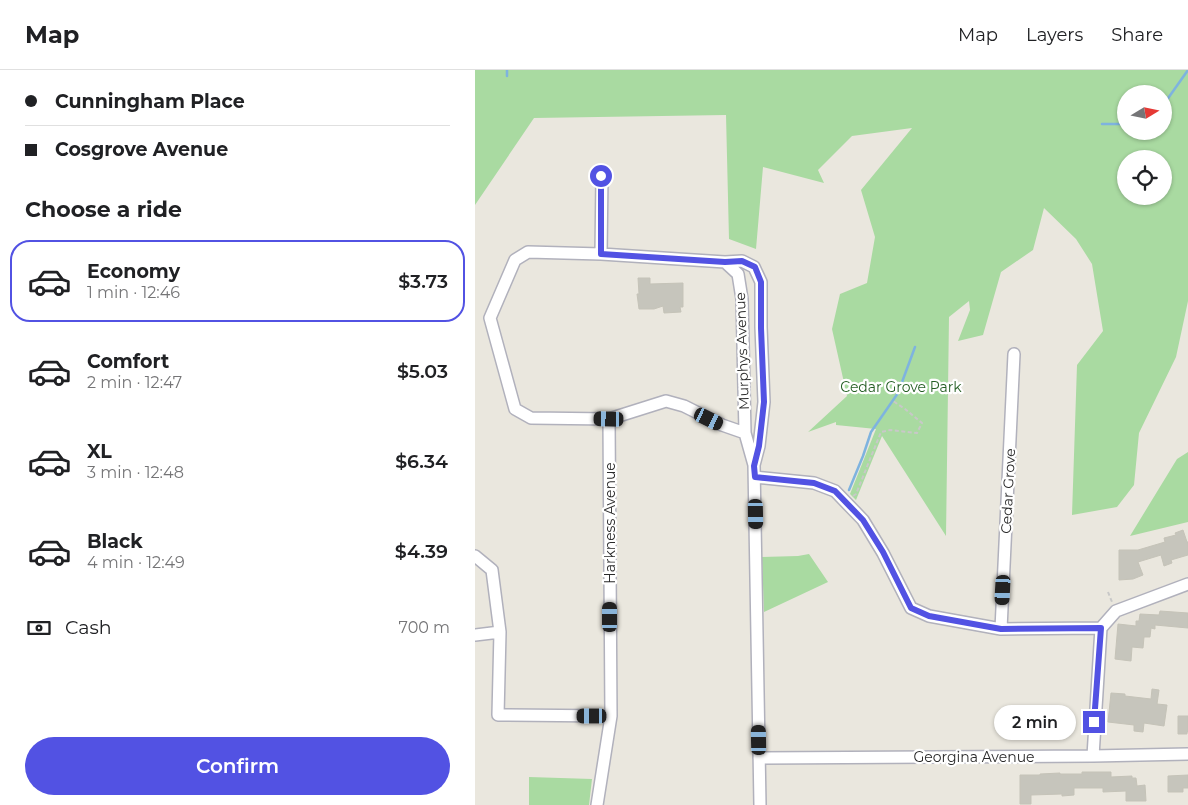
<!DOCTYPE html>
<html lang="en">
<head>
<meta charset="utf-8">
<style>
  :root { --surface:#fff; --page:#f2f2f2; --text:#202124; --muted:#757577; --line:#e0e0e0; --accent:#5252e3 }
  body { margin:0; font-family:Montserrat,sans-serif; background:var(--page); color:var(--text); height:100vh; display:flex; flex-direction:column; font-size:19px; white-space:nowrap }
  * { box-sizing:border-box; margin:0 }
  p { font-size:16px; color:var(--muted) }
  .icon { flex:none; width:28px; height:28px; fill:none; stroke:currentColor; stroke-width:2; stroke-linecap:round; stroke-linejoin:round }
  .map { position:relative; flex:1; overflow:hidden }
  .details { display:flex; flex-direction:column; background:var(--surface); width:475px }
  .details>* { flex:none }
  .top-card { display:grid; align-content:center; height:110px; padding:0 25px; background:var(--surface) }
  .needle { width:32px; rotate:80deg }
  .controls { position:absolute; left:642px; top:15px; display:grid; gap:10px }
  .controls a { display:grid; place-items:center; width:55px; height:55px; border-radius:50%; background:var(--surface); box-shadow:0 1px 4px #0004; font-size:25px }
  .end { position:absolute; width:22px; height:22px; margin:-11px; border:6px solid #5252e3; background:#fff; box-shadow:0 0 0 2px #fff }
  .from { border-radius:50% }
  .bubble { position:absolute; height:35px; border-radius:18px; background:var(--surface); box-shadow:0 1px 4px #0004; font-size:16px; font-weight:600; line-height:35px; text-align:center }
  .car { position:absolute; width:15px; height:30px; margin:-15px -8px; border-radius:6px; box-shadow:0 0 4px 1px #0007; background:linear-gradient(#222 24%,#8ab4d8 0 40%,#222 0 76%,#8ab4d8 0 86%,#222 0) }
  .top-card b { display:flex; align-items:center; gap:18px; height:48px; font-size:19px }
  .top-card b+b { border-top:1px solid var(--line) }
  .top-card i { width:12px; height:12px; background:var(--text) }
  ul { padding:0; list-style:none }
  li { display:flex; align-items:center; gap:15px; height:82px; margin:0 10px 8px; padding:0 15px; border:2px solid transparent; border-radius:20px }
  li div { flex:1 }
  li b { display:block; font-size:19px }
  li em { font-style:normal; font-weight:600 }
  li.on { border-color:var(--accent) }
  li>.icon { width:45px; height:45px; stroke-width:1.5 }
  h2 { padding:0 25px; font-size:22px; line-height:60px }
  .pay { display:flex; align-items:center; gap:12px; height:55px; padding:0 25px; font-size:19px }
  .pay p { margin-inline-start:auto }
  .primary-button { display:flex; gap:10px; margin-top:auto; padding:10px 25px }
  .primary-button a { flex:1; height:58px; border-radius:30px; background:var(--accent); color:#fff; font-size:20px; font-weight:600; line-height:58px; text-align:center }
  header { display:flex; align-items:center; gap:30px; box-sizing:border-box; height:70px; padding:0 25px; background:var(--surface); border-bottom:1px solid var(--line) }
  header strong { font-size:24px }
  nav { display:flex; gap:28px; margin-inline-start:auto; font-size:18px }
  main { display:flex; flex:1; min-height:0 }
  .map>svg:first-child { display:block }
  .green { fill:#a9daa1; fill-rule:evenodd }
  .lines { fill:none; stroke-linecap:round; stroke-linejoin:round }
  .stream { stroke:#7eb3df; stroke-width:2.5 }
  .building { fill:#c6c5bc; stroke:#c5c3b8 }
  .minor-casing { stroke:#b1b1bc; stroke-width:14 }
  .path { stroke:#c8c8c8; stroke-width:2; stroke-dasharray:4 2.5; stroke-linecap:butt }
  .minor { stroke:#fff; stroke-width:11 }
  .route { stroke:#5252e3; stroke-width:6 }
  .labels { text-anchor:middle; stroke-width:4.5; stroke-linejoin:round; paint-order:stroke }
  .street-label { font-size:14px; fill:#2a2a2a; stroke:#fff }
  .park-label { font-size:14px; fill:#245e23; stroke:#fff }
</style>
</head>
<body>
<header>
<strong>Map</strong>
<nav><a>Map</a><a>Layers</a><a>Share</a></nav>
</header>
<main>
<section class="details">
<div class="top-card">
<b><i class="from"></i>Cunningham Place</b>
<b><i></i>Cosgrove Avenue</b>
</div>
<h2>Choose a ride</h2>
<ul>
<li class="on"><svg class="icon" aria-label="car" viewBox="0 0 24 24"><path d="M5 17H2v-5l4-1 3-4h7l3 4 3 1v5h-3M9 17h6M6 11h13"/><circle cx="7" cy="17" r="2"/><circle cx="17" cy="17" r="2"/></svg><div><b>Economy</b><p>1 min · 12:46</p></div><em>$3.73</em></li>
<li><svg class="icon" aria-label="car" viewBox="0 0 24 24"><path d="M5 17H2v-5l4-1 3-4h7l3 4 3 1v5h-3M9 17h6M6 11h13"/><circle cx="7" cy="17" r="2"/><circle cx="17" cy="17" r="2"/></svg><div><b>Comfort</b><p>2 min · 12:47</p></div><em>$5.03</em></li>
<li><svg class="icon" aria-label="car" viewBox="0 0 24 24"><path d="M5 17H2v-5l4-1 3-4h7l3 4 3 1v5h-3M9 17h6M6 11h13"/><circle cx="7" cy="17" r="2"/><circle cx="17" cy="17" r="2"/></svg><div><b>XL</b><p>3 min · 12:48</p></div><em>$6.34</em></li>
<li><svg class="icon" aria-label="car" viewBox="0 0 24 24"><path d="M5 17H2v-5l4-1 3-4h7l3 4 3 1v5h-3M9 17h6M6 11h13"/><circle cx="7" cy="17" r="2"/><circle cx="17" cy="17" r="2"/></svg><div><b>Black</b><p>4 min · 12:49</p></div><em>$4.39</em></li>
</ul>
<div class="pay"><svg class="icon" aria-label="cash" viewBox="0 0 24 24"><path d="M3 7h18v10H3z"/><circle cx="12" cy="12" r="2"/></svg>Cash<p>700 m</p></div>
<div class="primary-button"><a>Confirm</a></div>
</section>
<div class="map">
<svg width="713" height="735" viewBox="0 0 713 735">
  <rect width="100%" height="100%" fill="#eae7de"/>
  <path class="green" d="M0,0H713V231L701,287L664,363L659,415L642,437L597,445L602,295L628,261L617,194L601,169L569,138L558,180L526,202L508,265L483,271L495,240L494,231L474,247L471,466L407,366L381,430L375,424L401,359L361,355V352L333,362L372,326L357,259L365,224L392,213L400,167L386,120L437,58L377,66L343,100L349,113L288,97L281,179L254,169L251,45L59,48L0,135ZM651,24H689V61H651ZM651,89H689V126H651Z
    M713,382V452L655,466L702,389Z
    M334,484L353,512L289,542L287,487L323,486Z
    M54,707L117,709L114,735H54Z"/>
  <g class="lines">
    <path class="stream" d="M32,6V0
      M689,34L713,0
      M627,54H651
      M374,420L388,386L396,362L423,323L440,277"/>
  </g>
  <path class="building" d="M163,208H175V214L208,213V237H205L206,242L189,243L188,236L179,239H164L162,224H164Z
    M708,460L712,472H713V485L696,490L697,493L689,496L686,485L663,492L668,505L658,509L644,510V480H663L690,472L689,468L701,465L700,463Z
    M685,541L713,543V558L680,555V559L676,558L675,567H669L668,578L657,577L656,591L640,589L643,554L661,556V551H664L665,544L684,545Z
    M677,619L684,620L682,634L692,635L689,656L669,653L668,662L659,661V655L633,652L636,623L650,624V626L676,629Z
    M703,646H713V662H712V664H703Z
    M607,702H636V707L657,706V708H661L662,716L670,715L671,731H651V721L628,722V718H599V725L587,726V724L556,725V734H545V705H565V704L585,703V704H607Z
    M713,705V718H708V722H693V706Z"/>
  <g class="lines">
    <g class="minor-casing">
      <path id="minor" d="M126,184L127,106
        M250,192L263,204L267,229L270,363L279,395L285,735
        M270,363L247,355L209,336L191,331L134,349L56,348L40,339L15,248L40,190L53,182L126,184L250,192L267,191L279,197L286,212V257L289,332L284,376L279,395
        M280,407L339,413L360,421L388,450L408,483L436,538L454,546L526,559L626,558
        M0,486L17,500L25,562L23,645L136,646
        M526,559L539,284
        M0,565L25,562
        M618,686L626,558L641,541L713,514
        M284,688L618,686L713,684
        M122,735L136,646L134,349"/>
    </g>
    <path class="path" d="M378,426L381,424L406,362L415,360L442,363L447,353L430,339L418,331
      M633,522L637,532"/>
    <use href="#minor" class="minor"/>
  </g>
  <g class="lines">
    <path class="route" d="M126,106V184L250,192L267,191L280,197L286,212V258L289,332L284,376L279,396L280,407L339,413L360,421L388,450L408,482L436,538L454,546L526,559L626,558L619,652"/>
  </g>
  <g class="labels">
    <g class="street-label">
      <text transform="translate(267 281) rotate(-92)" y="5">Murphys Avenue</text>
      <text transform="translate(533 421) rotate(-87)" y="5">Cedar Grove</text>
      <text transform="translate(135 453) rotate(-90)" y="5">Harkness Avenue</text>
      <text x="499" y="692">Georgina Avenue</text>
    </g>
    <g class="park-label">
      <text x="426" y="322">Cedar Grove Park</text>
    </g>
  </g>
</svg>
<div class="controls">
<a><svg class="needle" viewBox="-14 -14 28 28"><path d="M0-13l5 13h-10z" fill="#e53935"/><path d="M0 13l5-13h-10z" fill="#757577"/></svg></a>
<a><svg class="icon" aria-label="locate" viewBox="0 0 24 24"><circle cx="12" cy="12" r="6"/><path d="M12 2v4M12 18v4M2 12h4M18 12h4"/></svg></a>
</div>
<i class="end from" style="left:126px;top:106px"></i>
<i class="end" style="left:619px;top:652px"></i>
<div class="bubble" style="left:519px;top:635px;width:82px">2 min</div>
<i class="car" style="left:134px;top:349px;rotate:271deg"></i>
<i class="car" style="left:234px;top:349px;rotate:116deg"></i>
<i class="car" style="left:281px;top:444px;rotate:179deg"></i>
<i class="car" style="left:528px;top:520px;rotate:183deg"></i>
<i class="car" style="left:135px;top:547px;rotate:0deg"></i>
<i class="car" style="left:117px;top:646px;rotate:270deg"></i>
<i class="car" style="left:284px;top:670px;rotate:359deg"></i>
</div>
</main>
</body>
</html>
